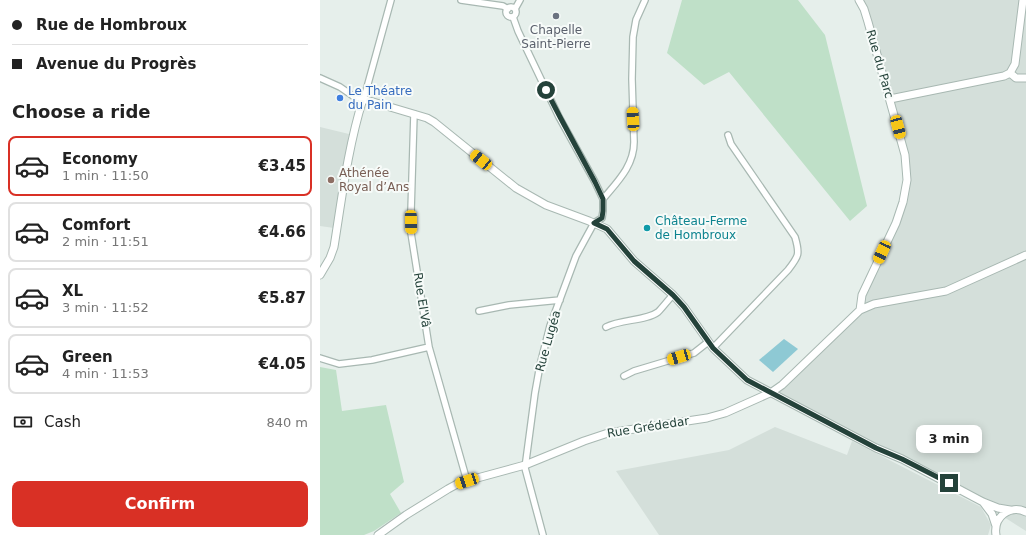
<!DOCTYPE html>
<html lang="en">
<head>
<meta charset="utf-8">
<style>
  :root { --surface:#fff; --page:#f2f2f2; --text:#222; --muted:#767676; --line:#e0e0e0; --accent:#d93025 }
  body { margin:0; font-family:"DejaVu Sans",sans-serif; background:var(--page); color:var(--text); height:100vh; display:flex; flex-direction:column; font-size:15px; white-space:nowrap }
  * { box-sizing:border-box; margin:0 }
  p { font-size:13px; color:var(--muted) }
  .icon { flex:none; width:22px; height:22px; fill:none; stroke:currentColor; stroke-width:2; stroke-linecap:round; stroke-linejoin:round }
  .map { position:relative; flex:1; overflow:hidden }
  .side { display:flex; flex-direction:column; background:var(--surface); width:320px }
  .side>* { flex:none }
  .banner { display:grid; align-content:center; height:88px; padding:0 12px; background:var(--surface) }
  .end { position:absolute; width:18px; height:18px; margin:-9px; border:5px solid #24423a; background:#fff; box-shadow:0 0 0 2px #fff }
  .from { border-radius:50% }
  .bubble { position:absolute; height:28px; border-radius:8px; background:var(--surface); box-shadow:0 2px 10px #0003; font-size:13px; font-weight:700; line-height:28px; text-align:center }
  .car { position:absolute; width:12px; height:24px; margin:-12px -6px; border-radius:5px; box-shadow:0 0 3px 1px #0007; background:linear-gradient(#f5c518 24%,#345 0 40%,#f5c518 0 76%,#345 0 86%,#f5c518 0) }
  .banner b { display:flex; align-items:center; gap:14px; height:38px; font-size:15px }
  .banner b+b { border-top:1px solid var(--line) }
  .banner i { width:10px; height:10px; background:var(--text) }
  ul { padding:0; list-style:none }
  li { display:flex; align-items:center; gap:12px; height:60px; margin:0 8px 6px; padding:0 4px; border:2px solid var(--line); border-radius:8px }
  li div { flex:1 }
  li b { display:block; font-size:15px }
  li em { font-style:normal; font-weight:700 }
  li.on { border-color:var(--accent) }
  li>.icon { width:36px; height:36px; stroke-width:1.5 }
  h2 { padding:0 12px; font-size:18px; line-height:48px }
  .pay { display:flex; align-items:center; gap:10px; height:44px; padding:0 12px; font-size:15px }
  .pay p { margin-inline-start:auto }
  .action { display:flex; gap:8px; margin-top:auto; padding:8px 12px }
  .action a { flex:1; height:46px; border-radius:8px; background:var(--accent); color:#fff; font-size:16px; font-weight:700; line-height:46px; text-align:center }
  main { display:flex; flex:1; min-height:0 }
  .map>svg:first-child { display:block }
  .built { fill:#d4dfda }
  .green { fill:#bfe0c8 }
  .water { fill:#8ec9d4 }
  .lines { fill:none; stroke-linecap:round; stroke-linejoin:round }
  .minor-casing { stroke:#a8b8b2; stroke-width:8 }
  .tertiary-casing { stroke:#a8b8b2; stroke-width:9 }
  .minor { stroke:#fff; stroke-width:5.5 }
  .tertiary { stroke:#fff; stroke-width:7 }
  .route { stroke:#24423a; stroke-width:5 }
  .worship-dot { fill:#6b7280; stroke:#f7fbf9; stroke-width:1.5 }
  .shop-dot { fill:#3f7fe0; stroke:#f7fbf9; stroke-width:1.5 }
  .education-dot { fill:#8d6e63; stroke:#f7fbf9; stroke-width:1.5 }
  .culture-dot { fill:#0f9aa8; stroke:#f7fbf9; stroke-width:1.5 }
  .labels { text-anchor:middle; stroke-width:4; stroke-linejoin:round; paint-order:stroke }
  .worship-label { font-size:12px; fill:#5b616d; stroke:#f7fbf9 }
  .street-label { font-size:12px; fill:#24423a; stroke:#f7fbf9 }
  .shop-label { font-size:12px; fill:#366cbe; stroke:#f7fbf9; text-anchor:start }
  .education-label { font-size:12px; fill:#785e54; stroke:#f7fbf9; text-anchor:start }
  .culture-label { font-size:12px; fill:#0d838f; stroke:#f7fbf9; text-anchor:start }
</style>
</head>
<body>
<main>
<section class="side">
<div class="banner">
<b><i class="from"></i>Rue de Hombroux</b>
<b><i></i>Avenue du Progrès</b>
</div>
<h2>Choose a ride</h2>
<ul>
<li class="on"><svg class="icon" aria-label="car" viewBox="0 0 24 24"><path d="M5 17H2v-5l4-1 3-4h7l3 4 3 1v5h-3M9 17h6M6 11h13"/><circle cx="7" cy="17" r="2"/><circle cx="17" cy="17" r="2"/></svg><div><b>Economy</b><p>1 min · 11:50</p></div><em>€3.45</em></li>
<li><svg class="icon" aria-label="car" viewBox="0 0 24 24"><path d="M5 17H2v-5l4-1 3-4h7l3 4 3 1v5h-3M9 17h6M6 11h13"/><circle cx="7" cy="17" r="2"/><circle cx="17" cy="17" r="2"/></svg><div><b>Comfort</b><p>2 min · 11:51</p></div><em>€4.66</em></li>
<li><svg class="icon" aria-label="car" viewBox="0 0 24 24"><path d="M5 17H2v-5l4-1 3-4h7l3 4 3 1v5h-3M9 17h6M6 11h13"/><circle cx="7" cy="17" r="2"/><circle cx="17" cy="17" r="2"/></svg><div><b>XL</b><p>3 min · 11:52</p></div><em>€5.87</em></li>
<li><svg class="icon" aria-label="car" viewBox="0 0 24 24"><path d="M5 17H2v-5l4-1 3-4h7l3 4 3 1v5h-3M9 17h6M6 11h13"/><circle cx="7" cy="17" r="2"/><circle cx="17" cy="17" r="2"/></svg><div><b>Green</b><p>4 min · 11:53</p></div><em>€4.05</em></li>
</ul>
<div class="pay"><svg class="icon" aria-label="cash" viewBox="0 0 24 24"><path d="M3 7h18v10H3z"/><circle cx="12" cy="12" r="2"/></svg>Cash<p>840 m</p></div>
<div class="action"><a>Confirm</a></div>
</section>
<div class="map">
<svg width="706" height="535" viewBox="0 0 706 535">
  <rect width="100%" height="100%" fill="#e6efeb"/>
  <path class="built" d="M542,0H706V531L618,475L543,442L455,392L531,322L554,276L585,207L589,170L585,141L548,8Z
    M0,127L29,134L14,228L0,226Z
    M455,427L527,455L532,441L661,507L671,525L668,535H339L296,471L409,450Z"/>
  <path class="green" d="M362,0H478L505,35L547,206L530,221L409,72L384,85L347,53Z
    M0,367L16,370L22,411L66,405L84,482L70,494L81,513L54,531L44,535H0Z"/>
  <path class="water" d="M464,339L478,349L453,372L439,360Z"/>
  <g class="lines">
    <g class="minor-casing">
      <path id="minor" d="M141,0L183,6L188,9
        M186 12a5 5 0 1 1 10 0a5 5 0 1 1-10 0Z
        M195,9L200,0
        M193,17L198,31L207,50L239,117L275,182L283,199V211L282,218L274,223L256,256L230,326L220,365L215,393L205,468L223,535
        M0,78L20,87L33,96L43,99L46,91L71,0
        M94,114L91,211V233L109,347L147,481
        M283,199C297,182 314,166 314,142L312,79L313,37L316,20L325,0
        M159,311L189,305L240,300
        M286,327C301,319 326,321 338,312C343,307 348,300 353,295
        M393,348L468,270C479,256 480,254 475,237L411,144L408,135
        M0,358L19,364L52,360L109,347
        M304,376L314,371L374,353L388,342"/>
    </g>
    <g class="tertiary-casing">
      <path id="tertiary" d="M539,0L544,9L548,22L585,155L587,180L583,202L576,223L542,295L540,310
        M690,73L696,78H706
        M570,99L684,76L690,73L695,64L703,0
        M0,275L10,258L14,247C22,197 28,147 43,99L107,118L114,122L196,188L226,205L269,221L287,229L314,261L353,295L364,307L393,348L427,380L556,448L582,459L663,502L678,508L690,510
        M663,502L672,514L676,526
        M58,535L86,515L128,489L139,483L205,465L264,441L288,433L387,418L405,413L452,392L462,385L540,310L554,304L626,291L706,255
        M676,535C673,517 690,504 706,512"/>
    </g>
    <use href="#minor" class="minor"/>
    <use href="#tertiary" class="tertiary"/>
  </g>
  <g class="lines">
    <path class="route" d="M226,90L240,117L275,182L283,199V211L282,218L274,223L287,229L314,261L353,295L364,307L393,348L427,380L556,448L582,459L629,483"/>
  </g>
  <circle class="worship-dot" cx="236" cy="16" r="4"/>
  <circle class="shop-dot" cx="20" cy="98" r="4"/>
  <circle class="education-dot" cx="11" cy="180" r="4"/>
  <circle class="culture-dot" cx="327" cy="228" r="4"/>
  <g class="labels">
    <g class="worship-label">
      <text x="236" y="34">Chapelle<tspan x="236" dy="14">Saint-Pierre</tspan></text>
    </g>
    <g class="street-label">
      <text transform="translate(560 64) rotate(74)" y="4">Rue du Parc</text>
      <text transform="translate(102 300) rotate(81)" y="4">Rue El'Vâ</text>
      <text transform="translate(228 341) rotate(-74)" y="4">Rue Lugéa</text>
      <text transform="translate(328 427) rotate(-9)" y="4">Rue Grédedar</text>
    </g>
    <g class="shop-label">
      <text x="28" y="95">Le Théatre<tspan x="28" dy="14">du Pain</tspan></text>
    </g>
    <g class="education-label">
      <text x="19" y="177">Athénée<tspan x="19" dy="14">Royal d’Ans</tspan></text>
    </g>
    <g class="culture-label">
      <text x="335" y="225">Château-Ferme<tspan x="335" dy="14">de Hombroux</tspan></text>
    </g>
  </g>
</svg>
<i class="end from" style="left:226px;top:90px"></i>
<i class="end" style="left:629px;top:483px"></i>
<div class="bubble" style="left:596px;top:425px;width:66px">3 min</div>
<i class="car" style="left:313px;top:119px;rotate:357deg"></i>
<i class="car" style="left:578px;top:127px;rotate:165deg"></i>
<i class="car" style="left:161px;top:160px;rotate:309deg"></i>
<i class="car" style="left:91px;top:222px;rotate:179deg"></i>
<i class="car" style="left:562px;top:252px;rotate:205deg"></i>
<i class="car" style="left:359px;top:357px;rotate:253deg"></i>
<i class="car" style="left:147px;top:481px;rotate:252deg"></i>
</div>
</main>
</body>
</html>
